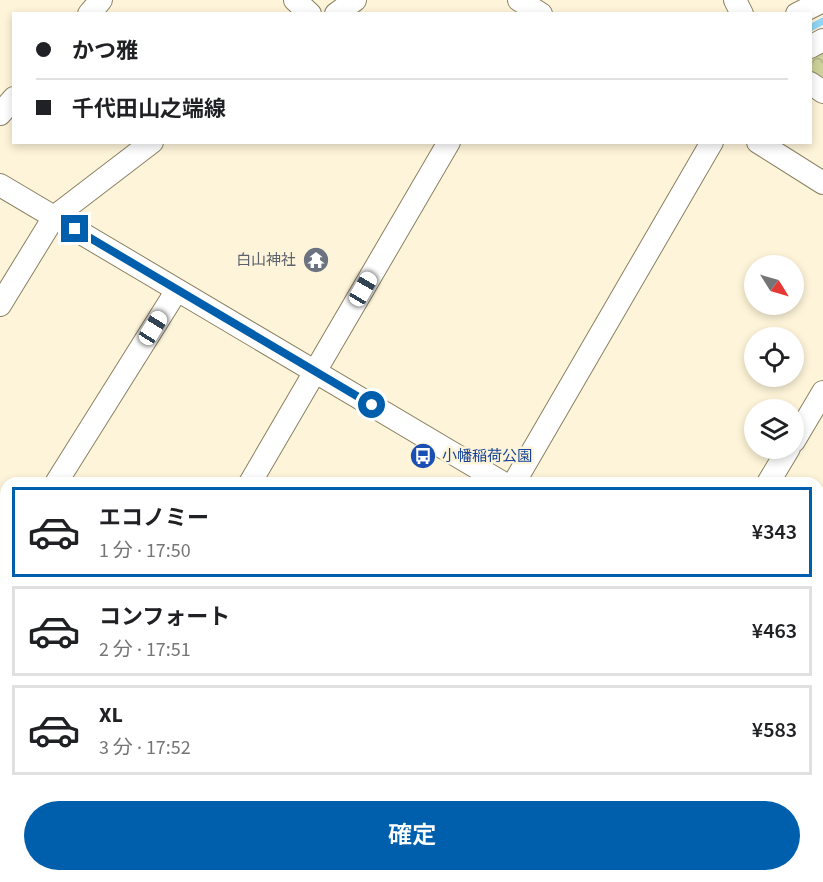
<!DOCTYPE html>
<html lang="ja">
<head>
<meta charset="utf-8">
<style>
  :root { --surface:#fff; --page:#f6f6f6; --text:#202124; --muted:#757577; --line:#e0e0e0; --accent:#005fac }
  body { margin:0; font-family:"Source Sans 3","Noto Sans JP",sans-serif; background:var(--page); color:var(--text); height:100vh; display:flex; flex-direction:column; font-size:22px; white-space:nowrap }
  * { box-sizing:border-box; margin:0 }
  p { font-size:20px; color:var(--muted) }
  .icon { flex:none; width:33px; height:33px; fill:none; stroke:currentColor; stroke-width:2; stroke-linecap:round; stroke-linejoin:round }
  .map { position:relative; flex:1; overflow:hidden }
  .panel { position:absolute; left:0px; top:477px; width:824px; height:405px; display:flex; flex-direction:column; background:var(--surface); border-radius:18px 18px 0 0; box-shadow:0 3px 9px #0003 }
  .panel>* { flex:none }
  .guide { position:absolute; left:12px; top:12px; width:800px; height:132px; border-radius:0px; box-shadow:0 3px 9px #0003; display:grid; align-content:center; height:132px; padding:0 24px; background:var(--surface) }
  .needle { width:39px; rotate:127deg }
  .tools { position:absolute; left:744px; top:255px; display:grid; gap:12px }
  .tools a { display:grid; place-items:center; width:60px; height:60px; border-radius:50%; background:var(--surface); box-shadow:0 3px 9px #0003; font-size:30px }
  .end { position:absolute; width:27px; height:27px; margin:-14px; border:8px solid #005fac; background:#fff; box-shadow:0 0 0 3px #fff }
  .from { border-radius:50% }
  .car { position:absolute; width:18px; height:36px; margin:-18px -9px; border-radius:8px; box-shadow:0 0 4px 2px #0007; background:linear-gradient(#fff 24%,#345 0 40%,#fff 0 76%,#345 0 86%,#fff 0) }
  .guide b { display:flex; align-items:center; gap:21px; height:57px; font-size:22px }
  .guide b+b { border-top:2px solid var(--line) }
  .guide i { width:15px; height:15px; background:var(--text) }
  ul { padding:10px 0 0; list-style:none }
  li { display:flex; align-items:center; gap:18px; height:90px; margin:0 12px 9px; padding:0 12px; border:3px solid var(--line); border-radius:0px }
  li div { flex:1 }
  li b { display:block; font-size:22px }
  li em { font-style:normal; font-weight:600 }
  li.on { border-color:var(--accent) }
  li>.icon { width:54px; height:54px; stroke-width:1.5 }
  .primary-button { display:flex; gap:12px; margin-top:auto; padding:12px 24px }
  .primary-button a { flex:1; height:69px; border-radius:36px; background:var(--accent); color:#fff; font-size:24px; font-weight:600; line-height:69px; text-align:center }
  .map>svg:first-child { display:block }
  .park { fill:url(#park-crowns) }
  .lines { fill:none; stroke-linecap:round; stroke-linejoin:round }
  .stream { stroke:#90d6f6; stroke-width:7 }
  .minor-casing { stroke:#8b8062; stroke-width:24 }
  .major-casing { stroke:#8b8062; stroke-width:28 }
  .minor { stroke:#fff; stroke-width:22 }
  .major { stroke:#fff; stroke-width:27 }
  .route { stroke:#005fac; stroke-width:8 }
  .labels { text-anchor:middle; stroke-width:5; stroke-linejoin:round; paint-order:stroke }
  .worship-label { font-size:15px; fill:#5b616d; stroke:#fdf4d9; text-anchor:end }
  .transit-label { font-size:15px; fill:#164399; stroke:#fdf4d9; text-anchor:start }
</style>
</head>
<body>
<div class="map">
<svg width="823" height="882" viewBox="0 0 823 882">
  <defs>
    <pattern id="park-crowns" width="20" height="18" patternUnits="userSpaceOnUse" patternTransform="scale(1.5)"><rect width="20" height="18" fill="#cdd19a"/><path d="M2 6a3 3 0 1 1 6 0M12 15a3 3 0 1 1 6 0" fill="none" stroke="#afb383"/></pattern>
  </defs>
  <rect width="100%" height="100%" fill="#fdf4d9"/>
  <path class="park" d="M823,43V83L810,73V49Z
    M0,601L6,604V688L2,695L6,699V876H76L77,882H0Z"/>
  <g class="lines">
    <path class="stream" d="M810,28L823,21"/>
    <g class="minor-casing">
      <path id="minor" d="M295,0L310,14
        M519,0L541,14
        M735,0L742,14
        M89,14L101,0
        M336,14L355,0
        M797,14L823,1
        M810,47L823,40
        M810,83L823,92
        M0,114L14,98
        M758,142L823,183
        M0,185L503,483
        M0,305L54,217L152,142
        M794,441L823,392
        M56,483L177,290
        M250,483L449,142
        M514,483L712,142
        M768,483L789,448
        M0,573L6,563
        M818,670L823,673
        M95,876L97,882
        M491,876L501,882
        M275,882L279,876
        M557,882L560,876"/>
    </g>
    <g class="major-casing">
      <path id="major" d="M818,843L823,834
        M794,882L797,876"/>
    </g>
    <use href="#minor" class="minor"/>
    <use href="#major" class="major"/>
  </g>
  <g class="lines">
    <path class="route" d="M75,229L372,405"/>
  </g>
  <defs>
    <g id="temple-disc" transform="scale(1.35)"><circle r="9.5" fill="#6b7280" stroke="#fdf4d9"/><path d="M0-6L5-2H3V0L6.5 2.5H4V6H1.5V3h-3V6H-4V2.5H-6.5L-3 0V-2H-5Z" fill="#fff"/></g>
    <g id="bus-disc" transform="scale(1.35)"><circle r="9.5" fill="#1a4fb4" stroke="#fdf4d9"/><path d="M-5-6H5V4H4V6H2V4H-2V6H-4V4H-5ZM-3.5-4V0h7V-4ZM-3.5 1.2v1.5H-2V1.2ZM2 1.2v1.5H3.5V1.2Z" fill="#fff"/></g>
  </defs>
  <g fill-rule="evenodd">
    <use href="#temple-disc" x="316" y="260"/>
    <use href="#bus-disc" x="423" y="456"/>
  </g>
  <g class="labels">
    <g class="worship-label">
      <text x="296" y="265">白山神社</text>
    </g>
    <g class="transit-label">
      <text x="442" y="461">小幡稲荷公園</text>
    </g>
  </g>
</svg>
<div class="tools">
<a><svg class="needle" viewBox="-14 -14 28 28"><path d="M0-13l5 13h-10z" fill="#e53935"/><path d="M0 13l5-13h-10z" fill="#757577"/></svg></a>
<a><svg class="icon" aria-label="locate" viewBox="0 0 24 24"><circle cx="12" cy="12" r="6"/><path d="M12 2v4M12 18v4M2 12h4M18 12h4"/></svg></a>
<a><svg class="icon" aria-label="layers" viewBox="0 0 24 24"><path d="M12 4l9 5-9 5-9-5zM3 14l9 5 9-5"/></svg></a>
</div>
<i class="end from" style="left:372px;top:405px"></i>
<i class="end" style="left:75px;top:229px"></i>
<i class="car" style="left:363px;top:289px;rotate:30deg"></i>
<i class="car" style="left:153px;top:328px;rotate:32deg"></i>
<div class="guide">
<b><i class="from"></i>かつ雅</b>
<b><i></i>千代田山之端線</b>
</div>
<section class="panel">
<ul>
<li class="on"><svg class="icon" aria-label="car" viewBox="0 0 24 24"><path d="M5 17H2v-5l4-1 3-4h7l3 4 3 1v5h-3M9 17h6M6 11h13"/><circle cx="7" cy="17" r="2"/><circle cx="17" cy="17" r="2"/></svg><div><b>エコノミー</b><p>1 分 · 17:50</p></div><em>¥343</em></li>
<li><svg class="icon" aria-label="car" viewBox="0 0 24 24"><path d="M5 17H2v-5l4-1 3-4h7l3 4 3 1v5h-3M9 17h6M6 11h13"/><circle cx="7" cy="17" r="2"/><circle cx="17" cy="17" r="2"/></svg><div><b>コンフォート</b><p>2 分 · 17:51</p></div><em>¥463</em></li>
<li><svg class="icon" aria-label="car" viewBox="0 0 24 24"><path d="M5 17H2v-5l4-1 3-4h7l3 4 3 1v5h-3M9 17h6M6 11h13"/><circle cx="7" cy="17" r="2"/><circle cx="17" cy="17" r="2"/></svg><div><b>XL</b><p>3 分 · 17:52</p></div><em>¥583</em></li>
</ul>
<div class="primary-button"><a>確定</a></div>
</section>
</div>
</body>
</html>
